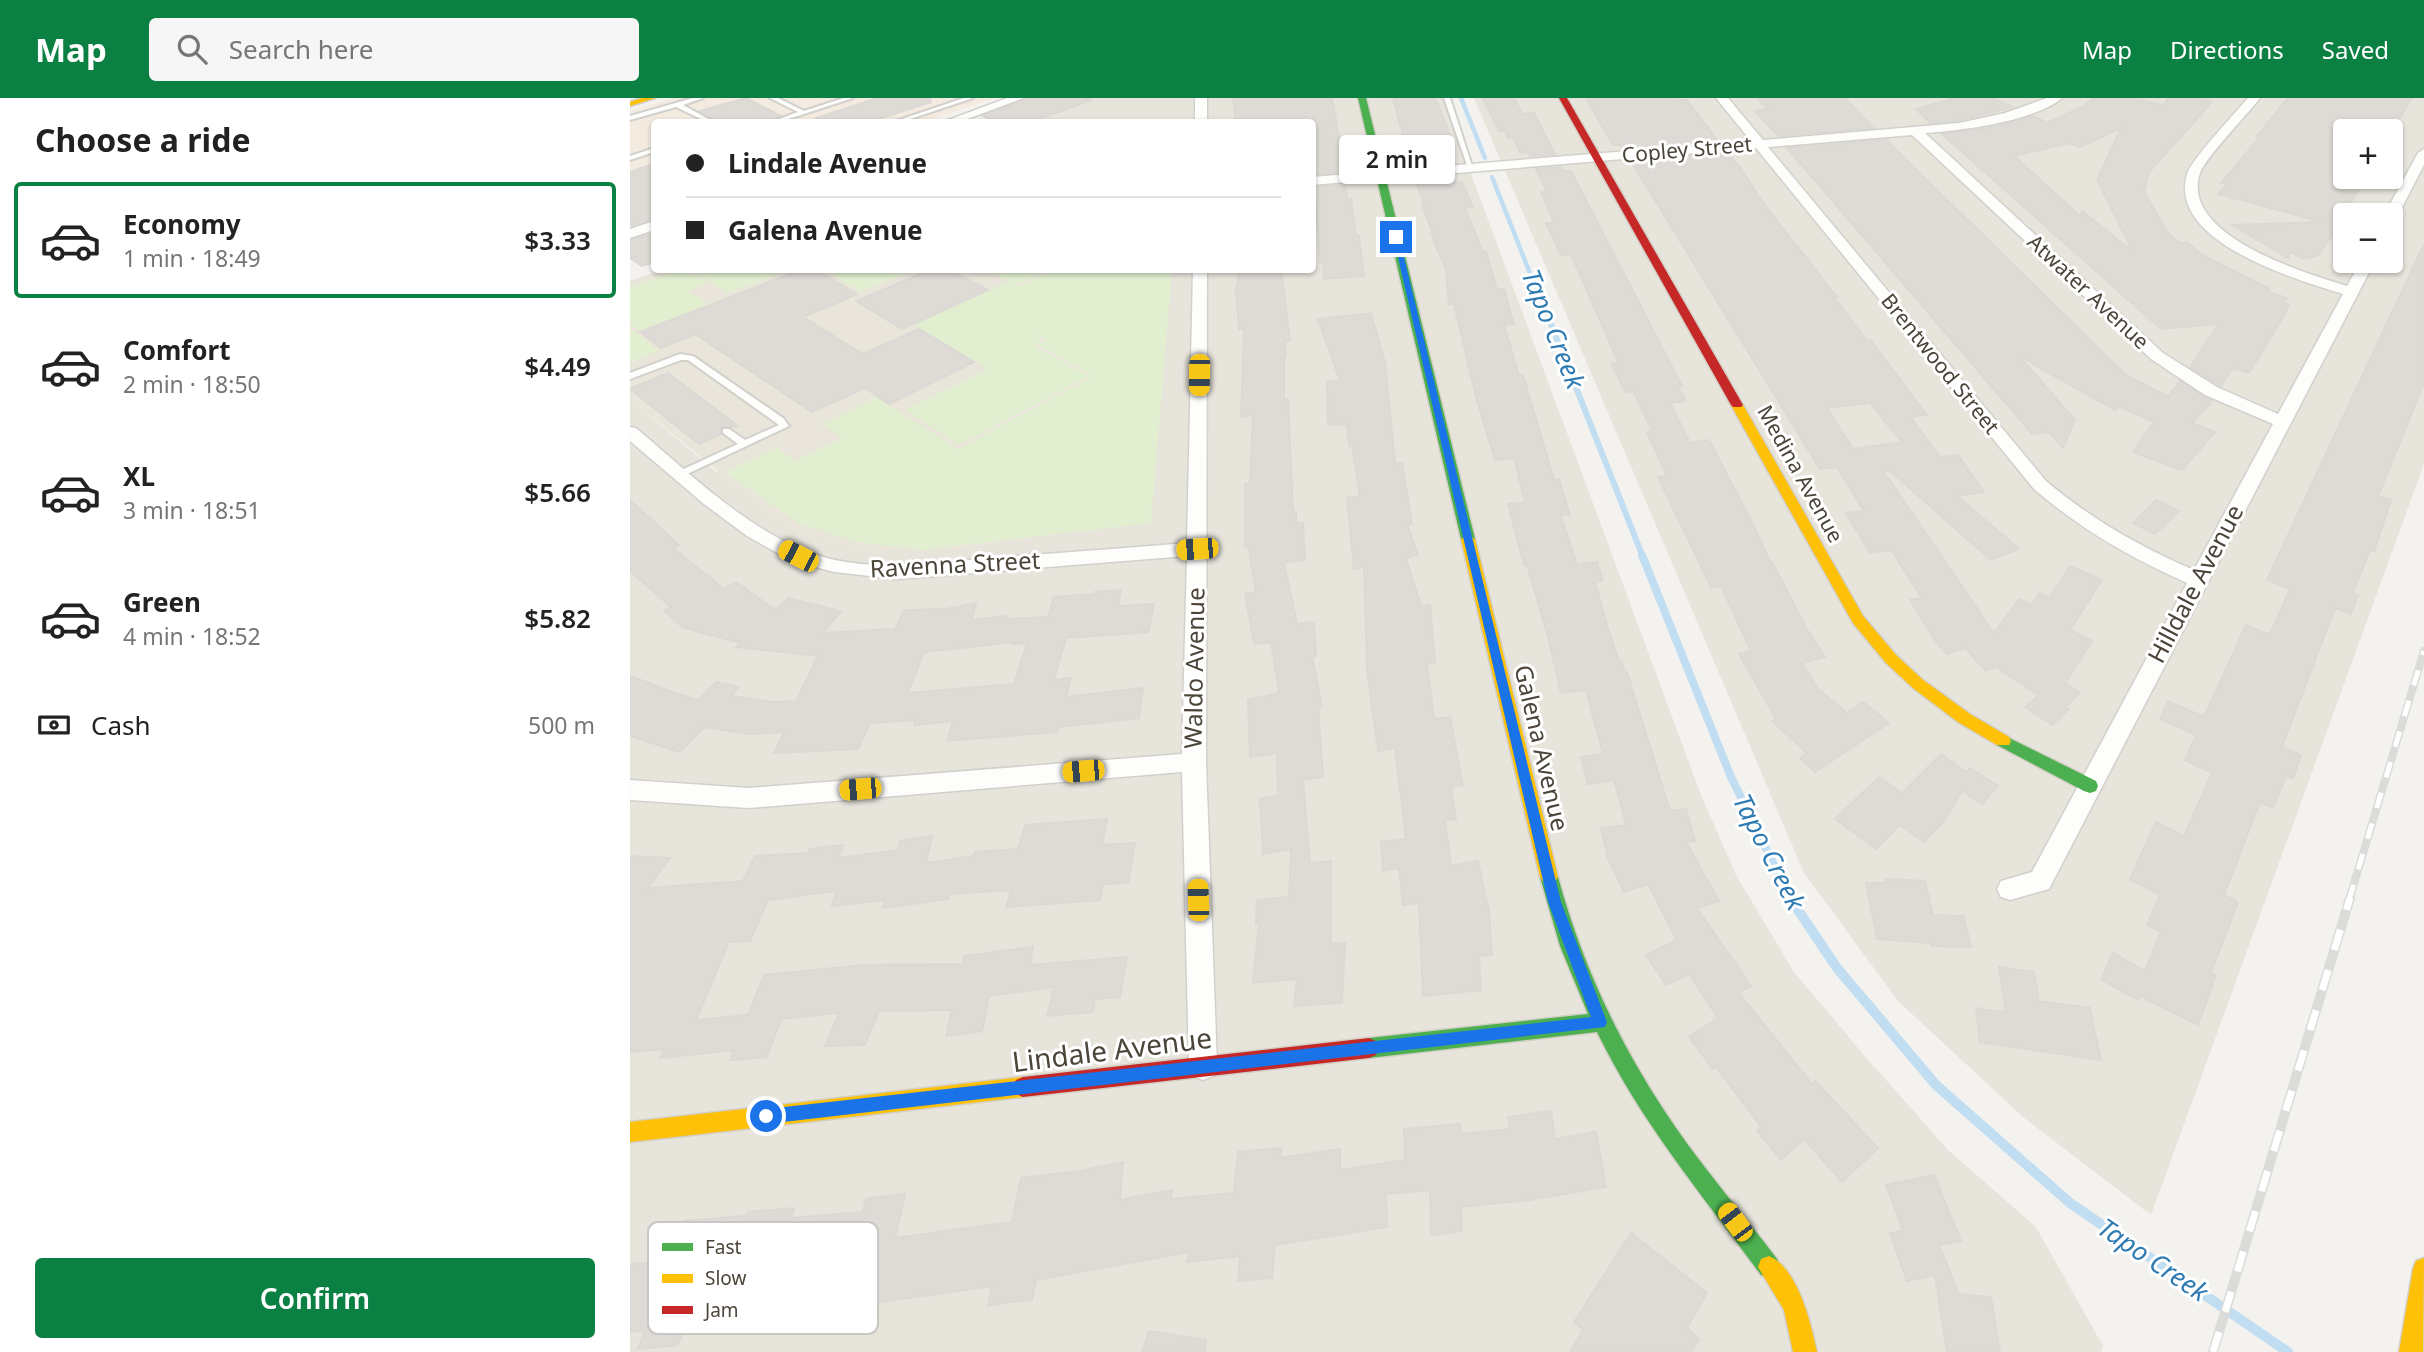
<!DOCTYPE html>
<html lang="en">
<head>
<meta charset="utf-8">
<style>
  :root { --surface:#fff; --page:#f6f6f6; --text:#222; --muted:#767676; --line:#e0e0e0; --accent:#0b8043 }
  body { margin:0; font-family:"Noto Sans",sans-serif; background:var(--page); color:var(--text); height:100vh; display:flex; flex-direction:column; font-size:26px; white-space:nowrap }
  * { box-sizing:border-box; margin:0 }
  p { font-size:23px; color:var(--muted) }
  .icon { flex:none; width:38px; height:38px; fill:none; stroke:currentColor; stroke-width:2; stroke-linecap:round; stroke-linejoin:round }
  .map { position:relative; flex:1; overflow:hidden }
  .side { display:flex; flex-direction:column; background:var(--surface); width:630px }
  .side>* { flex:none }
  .hud { position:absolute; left:21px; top:21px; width:665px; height:154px; border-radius:7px; box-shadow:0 2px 5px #0004; display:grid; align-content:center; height:154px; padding:0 35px; background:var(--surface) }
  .tools { position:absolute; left:1703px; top:21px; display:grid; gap:14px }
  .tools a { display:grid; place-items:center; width:70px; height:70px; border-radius:7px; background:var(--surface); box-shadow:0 2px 5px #0004; font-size:35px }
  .end { position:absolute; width:32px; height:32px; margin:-16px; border:9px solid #1a73e8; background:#fff; box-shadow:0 0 0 4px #fff }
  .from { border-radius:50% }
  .bubble { position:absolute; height:49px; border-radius:7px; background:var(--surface); box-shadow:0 2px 5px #0004; font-size:23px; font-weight:600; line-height:49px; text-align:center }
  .car { position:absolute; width:21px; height:42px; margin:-21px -10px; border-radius:9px; box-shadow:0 0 5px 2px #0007; background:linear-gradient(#f5c518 24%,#345 0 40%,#f5c518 0 76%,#345 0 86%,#f5c518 0) }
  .hud b { display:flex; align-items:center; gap:24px; height:66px; font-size:26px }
  .hud b+b { border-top:2px solid var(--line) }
  .hud i { width:18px; height:18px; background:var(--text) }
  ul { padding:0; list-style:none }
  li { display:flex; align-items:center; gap:21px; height:116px; margin:0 14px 10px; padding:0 21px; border:4px solid transparent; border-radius:7px }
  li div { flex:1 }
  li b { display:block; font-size:26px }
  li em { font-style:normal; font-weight:600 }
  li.selected { border-color:var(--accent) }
  li>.icon { width:63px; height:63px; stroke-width:1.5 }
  h2 { padding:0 35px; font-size:32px; line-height:84px }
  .pay { display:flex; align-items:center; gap:18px; height:77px; padding:0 35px; font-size:26px }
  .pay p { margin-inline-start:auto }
  .button { display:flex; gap:14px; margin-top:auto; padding:14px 35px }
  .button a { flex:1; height:80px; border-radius:7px; background:var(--accent); color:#fff; font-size:28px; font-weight:600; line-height:80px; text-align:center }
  header { display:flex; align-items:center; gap:42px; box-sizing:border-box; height:98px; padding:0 35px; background:var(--accent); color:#fff }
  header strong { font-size:33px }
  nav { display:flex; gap:38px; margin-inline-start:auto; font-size:24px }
  .search { width:490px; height:63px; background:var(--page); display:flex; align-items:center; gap:18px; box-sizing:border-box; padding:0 24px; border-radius:7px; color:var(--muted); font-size:26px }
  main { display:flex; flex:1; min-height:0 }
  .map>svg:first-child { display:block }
  .residential { fill:#e7e4dc; fill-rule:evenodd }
  .commercial { fill:#f3ebdf }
  .education { fill:#eae5da }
  .green { fill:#e1eecf }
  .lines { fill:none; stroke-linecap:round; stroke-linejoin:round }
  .stream-far3 { stroke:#c0ddf1; stroke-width:4.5 }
  .stream-far2 { stroke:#c0ddf1; stroke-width:6 }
  .stream-far1 { stroke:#c0ddf1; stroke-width:8 }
  .stream { stroke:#c0ddf1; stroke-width:10 }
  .building { fill:#dedbd6; stroke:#dcd9d4; stroke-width:2; fill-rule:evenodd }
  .lane-casing { stroke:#d2d0cb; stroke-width:4 }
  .street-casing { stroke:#d2d0cb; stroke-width:3 }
  .fast-casing { stroke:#d3cfc5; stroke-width:3 }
  .slow-casing { stroke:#d3cfc5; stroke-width:3 }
  .jam-casing { stroke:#d3cfc5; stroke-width:3 }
  .lane { fill:#fdfdfc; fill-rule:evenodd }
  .street { fill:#fdfdfc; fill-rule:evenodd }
  .fast { fill:#4caf50; fill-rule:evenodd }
  .slow { fill:#ffc107; fill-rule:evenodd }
  .jam { fill:#c62828; fill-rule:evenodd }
  .rail-far1-casing { stroke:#dbdbda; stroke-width:8 }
  .rail-casing { stroke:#dbdbda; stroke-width:10 }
  .rail-far1 { stroke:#fff; stroke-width:5; stroke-dasharray:16; stroke-linecap:butt }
  .rail { stroke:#fff; stroke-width:7; stroke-dasharray:21; stroke-linecap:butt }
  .route { fill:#1a73e8 }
  .labels { text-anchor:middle; stroke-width:6; stroke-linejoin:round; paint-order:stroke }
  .far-street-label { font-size:21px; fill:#4b4439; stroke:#fff }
  .street-label { font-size:24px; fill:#4b4439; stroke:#fff }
  .water-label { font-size:26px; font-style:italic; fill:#2e7ab2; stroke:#fff }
  .near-street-label { font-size:28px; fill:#4b4439; stroke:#fff }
  .key { fill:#fff; stroke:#c9c7c4; stroke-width:2 }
  .key-label { font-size:19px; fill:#4b4439 }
</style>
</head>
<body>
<header>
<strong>Map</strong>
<div class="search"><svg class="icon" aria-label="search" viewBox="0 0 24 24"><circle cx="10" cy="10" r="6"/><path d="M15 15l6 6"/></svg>Search here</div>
<nav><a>Map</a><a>Directions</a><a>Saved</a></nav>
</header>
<main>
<section class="side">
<h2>Choose a ride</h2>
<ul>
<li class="selected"><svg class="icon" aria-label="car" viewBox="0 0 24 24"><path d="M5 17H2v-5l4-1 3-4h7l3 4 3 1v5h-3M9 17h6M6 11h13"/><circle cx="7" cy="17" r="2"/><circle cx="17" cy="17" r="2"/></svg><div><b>Economy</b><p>1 min · 18:49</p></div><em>$3.33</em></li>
<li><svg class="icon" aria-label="car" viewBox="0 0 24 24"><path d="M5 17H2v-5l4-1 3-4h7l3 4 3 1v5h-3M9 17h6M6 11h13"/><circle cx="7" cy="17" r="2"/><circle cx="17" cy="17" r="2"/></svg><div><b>Comfort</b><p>2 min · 18:50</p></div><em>$4.49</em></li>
<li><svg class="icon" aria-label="car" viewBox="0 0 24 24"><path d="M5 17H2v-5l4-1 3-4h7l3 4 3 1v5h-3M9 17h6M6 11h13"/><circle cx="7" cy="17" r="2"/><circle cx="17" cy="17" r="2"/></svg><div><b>XL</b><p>3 min · 18:51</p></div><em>$5.66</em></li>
<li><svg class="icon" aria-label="car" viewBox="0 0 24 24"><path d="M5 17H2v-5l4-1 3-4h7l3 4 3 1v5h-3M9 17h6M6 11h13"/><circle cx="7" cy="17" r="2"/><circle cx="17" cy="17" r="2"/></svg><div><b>Green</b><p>4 min · 18:52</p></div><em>$5.82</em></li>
</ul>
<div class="pay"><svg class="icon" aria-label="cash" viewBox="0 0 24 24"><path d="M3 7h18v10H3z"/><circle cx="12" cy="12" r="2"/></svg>Cash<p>500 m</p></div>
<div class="button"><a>Confirm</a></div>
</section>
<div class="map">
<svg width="1794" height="1254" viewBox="0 0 1794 1254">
  <rect width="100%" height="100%" fill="#f4f2ee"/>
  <path class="residential" d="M418,0H813L1071,697L1106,777L1164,874L1234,957L1318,1052L1406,1129L1473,1248L1471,1254H0V301L86,374L533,172H682V24H349Z
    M844,0H1794V366L1521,1117L1393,1019L1268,903L1174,775ZM1715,33H1760V79H1715ZM1715,117H1760V163H1715Z"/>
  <path class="commercial" d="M44,0H365L294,24H24V118L0,127V13Z"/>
  <path class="education" d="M30,172H533L511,422L312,455L231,452L157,430L0,301V183Z"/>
  <path class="green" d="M47,172H57L77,185L59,193L79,206L10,233L0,226V189Z
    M78,172H158L98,195L66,176Z
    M193,172H283L231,194Z
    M357,172H420L386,186L388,188L423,172H542L521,425L292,452L226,444L168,425L95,374L147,349L165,363L212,340L193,326L247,299L328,351L463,278L408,247L417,242L407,237L405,238L413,243L405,248L459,278L329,347L275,312L358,271L284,227L379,183Z
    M0,230L30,253L0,265Z"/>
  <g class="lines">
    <path class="stream-far3" d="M831,0L855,60
      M862,79L909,198"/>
    <path class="stream-far2" d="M909,196L1013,459"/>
    <path class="stream-far1" d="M1012,457L1101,679L1161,802"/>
    <path class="stream" d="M1160,800L1207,870L1306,987L1440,1105L1658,1254"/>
  </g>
  <path class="building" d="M116,0L151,18L138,24H86L70,13Z
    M248,0H300L301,4L239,24H187L186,20Z
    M396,0H461V2L401,24H368L352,18Z
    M603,0H702L713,61L708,62L711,74L685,76L682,24H606Z
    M763,0H805L820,37L811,38L819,65L781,68Z
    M853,0H884L892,16L904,15L925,56L900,58L898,54L890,55L884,40H878L875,33H869Z
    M991,0L1057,2L1088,43L994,51L991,47H983L957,2Z
    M1127,0H1215L1243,30L1148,38L1125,13L1138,11Z
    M1326,0H1362L1383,9L1329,22L1300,25L1286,11Z
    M1463,0H1500L1533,7L1539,0H1564L1582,4L1519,74L1514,94L1538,135L1550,145L1557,144L1572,157L1640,191L1638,194L1657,200L1654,205L1659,207L1653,219L1619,275L1603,270L1591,288L1560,269L1589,226L1531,231L1312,36L1367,28L1403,18L1417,25L1454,8ZM1491,30L1467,82L1503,154L1452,113L1450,118L1384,58L1439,45L1450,49Z
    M1658,0H1782L1762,33H1715V79H1732L1727,88L1731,89L1704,131H1707L1687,158L1673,161L1661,154L1658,160L1602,127L1693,124L1588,96L1597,86L1591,85L1630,39L1627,38Z
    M1256,42L1496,277L1538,299L1550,283L1582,303L1562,325L1585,334L1552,372L1503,354L1524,324L1490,309L1485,312L1389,258L1445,322L1433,350L1419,334L1402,336L1157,50Z
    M1096,55L1109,68L1134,106L1207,199H1204L1237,243L1240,242L1253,258L1297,317L1281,319L1302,349L1310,359L1328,357L1354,394L1327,398L1389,451L1361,462L1258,371L1254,374L1364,535L1389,501L1401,507L1410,495L1420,500L1440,468L1472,482L1440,532L1462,543L1435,585L1450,595L1435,609L1439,611L1422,627L1395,609L1409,597L1366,569L1356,573L1335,550L1317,556L1307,545L1280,502L1292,500L1261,452L1240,455L1216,415L1234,413L1207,369L1190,371L1001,63ZM1240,305L1272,344L1223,351L1197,310Z
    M24,66V121L0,128V74Z
    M931,69L932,72L941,73L1052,288L1048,289L1056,303L1040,305L1060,345L1079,342L1123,426L1140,464H1142L1178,533L1195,559L1172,565L1188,591L1217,615L1233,604L1259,625L1185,674L1170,660L1177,655L1142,623L1146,621L1109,556L1121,553L1091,488L1081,489L1028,379L1037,378L1017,334L1022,333L1003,293L995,294L982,266H989L941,156L931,157L916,125H924L911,94H917L906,71Z
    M823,78L825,85L832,84L843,109L835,110L853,154H856L867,192L874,191L884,226L874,227L889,277H893L924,382L929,381L940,417L931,418L947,466L967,464L973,483L965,484L978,530L989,563H991L995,574H997L1040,713L1056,711L1065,743L1056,744L1089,803L1067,810L1121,888L1108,894L1182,986L1185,983L1248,1050L1212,1084L1174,1041L1151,1062L1127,1033L1131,1029L1086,969L1083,971L1059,939L1088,920L1059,876L1036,887L1016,857L1047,842L1018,786L994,794L978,760L971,730L996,727L984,682L958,686L951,659L973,656L956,592L931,595L918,539L897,467H894L878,406L895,405L884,360L865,362L845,295L824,206H819L816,172L801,136H803L792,106L794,105L785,81Z
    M714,87L718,102L721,101L726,138H729L734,178L694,181L693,164H690L685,96H689L687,89Z
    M24,135V164L12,168L0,160V142Z
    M1794,146V285L1748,398L1761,402L1744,453L1740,452L1723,495L1728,497L1721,516L1705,510L1652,649L1671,657L1663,681L1656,678L1643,710L1630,704L1594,797L1608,804L1581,875L1586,877L1568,927L1510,898L1508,902L1471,881L1483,855L1515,873L1531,834L1517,827L1530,797L1500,781L1526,724L1554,738L1582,675L1555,662L1566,637L1530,621L1538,603L1574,619L1616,527L1640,537L1660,491L1637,482Z
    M170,172H186L227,196L173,219L233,256L289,231L344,264L259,306L235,290L182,314L65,236L31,250L10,234Z
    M300,172H320L358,192L272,231L226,203Z
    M610,172H651L660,243H655L656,259H654V302L658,301L663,414H666V425H673L675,462L654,464L667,526L684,524L686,558L682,559L692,608L688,609L693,679L673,682L680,765L701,763V846L715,845L712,905L664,908L667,881L623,885L629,826H626L627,802L659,799L661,751L633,756L630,701L648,698L647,655L620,659L618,602L649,595L641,544L624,546L615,496L626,494L618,447L615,448V386H620L623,317L611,319L614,230L609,231L606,191Z
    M741,215L755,265L765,366L772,365L782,426H777L788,457L776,460L791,508L800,507L805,564L797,565L804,621L820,619L833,687L821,689L826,721L815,722L821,768L848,763L859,814L862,857L849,858L851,892L793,898L789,805L773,807L769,770L753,773L751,744L776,741L765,650L748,653L737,571L734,469L724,471L717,400L730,398L722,348H719L717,326L698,327L697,284L710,283L688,221Z
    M38,275L108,328L91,329V336L69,346L0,291Z
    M0,402L49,447L43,450L94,491L106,484L145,512L158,500L211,513L193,535L265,531L274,512L316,511L346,505L342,522L376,518V521L418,519L424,499L465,496V494L491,492L488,508L524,506L518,534L436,540L424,582L441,580L436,599L513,590L509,620L428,629L427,634L317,643L323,623L284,627L285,622L240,625L228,651L144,655L154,634L120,636L74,629L50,654L0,638V578L68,603L86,584L109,589L101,598L142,604L166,603L188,558L106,549L111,545L54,530L34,513L41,509L0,473ZM384,544L383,546L397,545L384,586L278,595L294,554Z
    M1526,402L1549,413L1525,436L1503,425Z
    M1311,656L1336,674L1340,670L1368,688L1352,706L1332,693L1314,723L1294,744L1270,727L1246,751L1205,721L1249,679L1272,695Z
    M477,721L472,747L505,745L498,785L473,786L470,802L376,809L381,792L319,796L318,801L252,810L255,802L202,808L206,793L138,802L120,843L99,844L66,922L118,917L134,877L235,867L333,866L334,858L403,849L400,867L497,859L490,899L465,901L463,914L417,918L424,889L359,898L352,933L316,938L322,912L249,913L235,947L195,948L209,915L151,921L137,959L100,962L104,952L30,960L35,951L0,954V758L40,760L18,790L113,783L125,758L179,755L180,751L213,747L208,760L268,752L270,743L302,738L296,765L344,758L345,754L388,751L395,727Z
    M1255,781L1295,783L1303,817L1333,818L1341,849L1302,848L1301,845L1247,841L1236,785H1256Z
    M1369,869L1404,874L1409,903L1460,910L1471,962L1350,944L1346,910L1376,915Z
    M921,1013L925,1041L966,1034L976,1089L899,1102L831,1109L832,1133L801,1137L800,1092L756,1096L757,1129L645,1147L642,1180L608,1183L610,1158L557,1164L559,1154L406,1182L402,1202L358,1207L362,1188L208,1210L212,1193L112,1201L118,1184L71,1188L48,1247L8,1251L15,1232L0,1234V1166L37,1163L53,1123L116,1118L118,1114L164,1110L161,1120L233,1114L236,1101L275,1096L265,1140L382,1124L391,1080L450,1073L493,1064L490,1102L542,1092L541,1101L604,1095L608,1054L651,1050L650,1060L710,1051V1072L775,1062L774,1031L830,1026L831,1036L880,1031L878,1019Z
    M1304,1077L1331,1143L1309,1147L1329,1196L1361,1199L1370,1254H1317L1305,1177L1277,1183L1260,1135L1273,1133L1256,1087Z
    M1001,1135L1077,1195L1057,1230L1069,1241L1061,1254H940L953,1232L944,1224Z
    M519,1233L576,1242L575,1254H512Z"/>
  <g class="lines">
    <g class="lane-casing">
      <path id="lane" d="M63,0H73L53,7L84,24H77L46,9L0,22V18Z
        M140,0H148L174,13L214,0H223L149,24H141L168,14Z
        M334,0H343L271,24H263Z
        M814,0H820L843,71L838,70Z
        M24,50V54L0,62V58Z
        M50,256L63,258L153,320L159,328L53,378H47V374L108,346L93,335V331H99L115,342L149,327L58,262H51L0,281V275Z"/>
    </g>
    <g class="street-casing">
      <path id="street" d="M377,0H394L329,24H313Z
        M565,0H577V24H565Z
        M1086,0H1098L1133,42L1329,25L1375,15L1417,0H1432C1405,23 1330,33 1295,35L1533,255L1587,289L1648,316L1713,196C1665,181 1537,144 1557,76C1561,62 1606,14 1618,0H1630C1617,17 1575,60 1570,75C1549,137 1674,175 1717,188L1731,163H1745L1419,791L1380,802L1371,799L1367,791L1371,783L1402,774L1557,485C1501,460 1450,431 1404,391L1126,50L682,87V79L1121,43ZM1282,37L1521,261L1575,297L1643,326L1564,472C1510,449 1461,421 1416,383L1138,49Z
        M1794,51V67L1767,119L1760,123V117H1754L1788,55Z
        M24,123V132L0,140V131Z
        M563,172H577L576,664L587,968L583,978L573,982L563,978L559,968L552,674L119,710L0,702V682L119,690L552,656L557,458L267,481L204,474L160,462L117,438L74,406L0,343V329L6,330C58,374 110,425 173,452C234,478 308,464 372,459C434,455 495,450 557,445Z"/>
    </g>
    <g class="fast-casing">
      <path id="fast" d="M728,0H736L845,441L838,445L831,441Z
        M1373,637L1466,683L1468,688L1466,693L1460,695L1454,693L1367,647L1365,643L1367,639Z
        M919,771L925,774L928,779C953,870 992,952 1046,1030C1077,1075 1114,1117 1147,1161L1150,1169L1147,1177L1139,1180L1131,1177C1071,1095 1012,1026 967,934L739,960L732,957L729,950L732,943L739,940L958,916L930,848L910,779L913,774Z"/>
    </g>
    <g class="slow-casing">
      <path id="slow" d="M12,0H25L0,8V4Z
        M1107,303L1113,307L1233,518L1266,557L1293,582L1340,616L1379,639L1381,643L1379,647H1367L1328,624L1283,590L1256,565L1223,525L1101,307Z
        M838,437L845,441L928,779L925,784L919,787L913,784L910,779L831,441Z
        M393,979L400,982L403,989L400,996L393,999L0,1044V1024Z
        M1139,1158C1168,1170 1181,1226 1187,1254H1163L1154,1212L1128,1169L1131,1161Z
        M1794,1160L1793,1254H1769L1783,1171L1786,1163Z"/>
    </g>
    <g class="jam-casing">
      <path id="jam" d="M929,0H937L1113,307L1111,309H1103L1101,307Z
        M739,940L746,943L749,950L746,957L739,960L393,999L386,996L383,989L386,982L393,979Z"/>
    </g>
    <use href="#lane" class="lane"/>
    <use href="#street" class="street"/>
    <use href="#fast" class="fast"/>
    <use href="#slow" class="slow"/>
    <use href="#jam" class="jam"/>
    <g class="rail-far1-casing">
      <path id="rail-far1" d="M1719,802L1794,553"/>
    </g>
    <g class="rail-casing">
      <path id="rail" d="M1583,1254L1720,800"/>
    </g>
    <use href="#rail-far1" class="rail-far1"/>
    <use href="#rail" class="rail"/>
  </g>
  <path class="route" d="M763,138L769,139L931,804L977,924L975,929L136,1026L131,1024L129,1018L131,1013L136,1011L961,919L918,804Z"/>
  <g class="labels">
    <g class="far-street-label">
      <text transform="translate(1057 52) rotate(-5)" y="7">Copley Street</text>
      <text transform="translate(1458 194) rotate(43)" y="7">Atwater Avenue</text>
      <text transform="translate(1310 266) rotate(51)" y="7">Brentwood Street</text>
      <text transform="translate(1170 376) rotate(61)" y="7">Medina Avenue</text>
    </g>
    <g class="street-label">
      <text transform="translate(325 467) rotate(-3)" y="8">Ravenna Street</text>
      <text transform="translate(1566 486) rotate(-62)" y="8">Hilldale Avenue</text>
      <text transform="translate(565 570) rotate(-89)" y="8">Waldo Avenue</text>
      <text transform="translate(911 650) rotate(77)" y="8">Galena Avenue</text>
    </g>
    <g class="water-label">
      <text transform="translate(923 231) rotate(68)" y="9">Tapo Creek</text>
      <text transform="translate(1139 754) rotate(63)" y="9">Tapo Creek</text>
      <text transform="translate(1523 1162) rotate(34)" y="9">Tapo Creek</text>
    </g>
    <g class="near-street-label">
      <text transform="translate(482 952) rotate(-7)" y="10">Lindale Avenue</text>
    </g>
  </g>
  <rect x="18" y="1124" width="230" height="112" rx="10" class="key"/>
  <rect x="32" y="1145" width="31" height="8" fill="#4caf50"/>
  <rect x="32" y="1176" width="31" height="9" fill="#ffc107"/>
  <rect x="32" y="1208" width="31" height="8" fill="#c62828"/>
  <g class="key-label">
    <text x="75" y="1156">Fast</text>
    <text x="75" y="1187">Slow</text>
    <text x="75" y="1219">Jam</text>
  </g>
</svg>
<div class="tools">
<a>+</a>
<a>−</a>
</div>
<i class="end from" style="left:136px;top:1018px"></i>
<i class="end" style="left:766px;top:139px"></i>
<div class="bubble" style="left:709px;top:37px;width:116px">2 min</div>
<i class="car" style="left:569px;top:277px;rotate:181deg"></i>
<i class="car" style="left:567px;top:451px;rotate:266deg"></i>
<i class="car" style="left:168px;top:458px;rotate:297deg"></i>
<i class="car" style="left:453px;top:673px;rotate:265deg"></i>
<i class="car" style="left:230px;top:691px;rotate:265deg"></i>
<i class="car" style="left:568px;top:802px;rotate:358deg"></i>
<i class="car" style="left:1105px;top:1124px;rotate:323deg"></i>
<div class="hud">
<b><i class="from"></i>Lindale Avenue</b>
<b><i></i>Galena Avenue</b>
</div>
</div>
</main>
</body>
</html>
